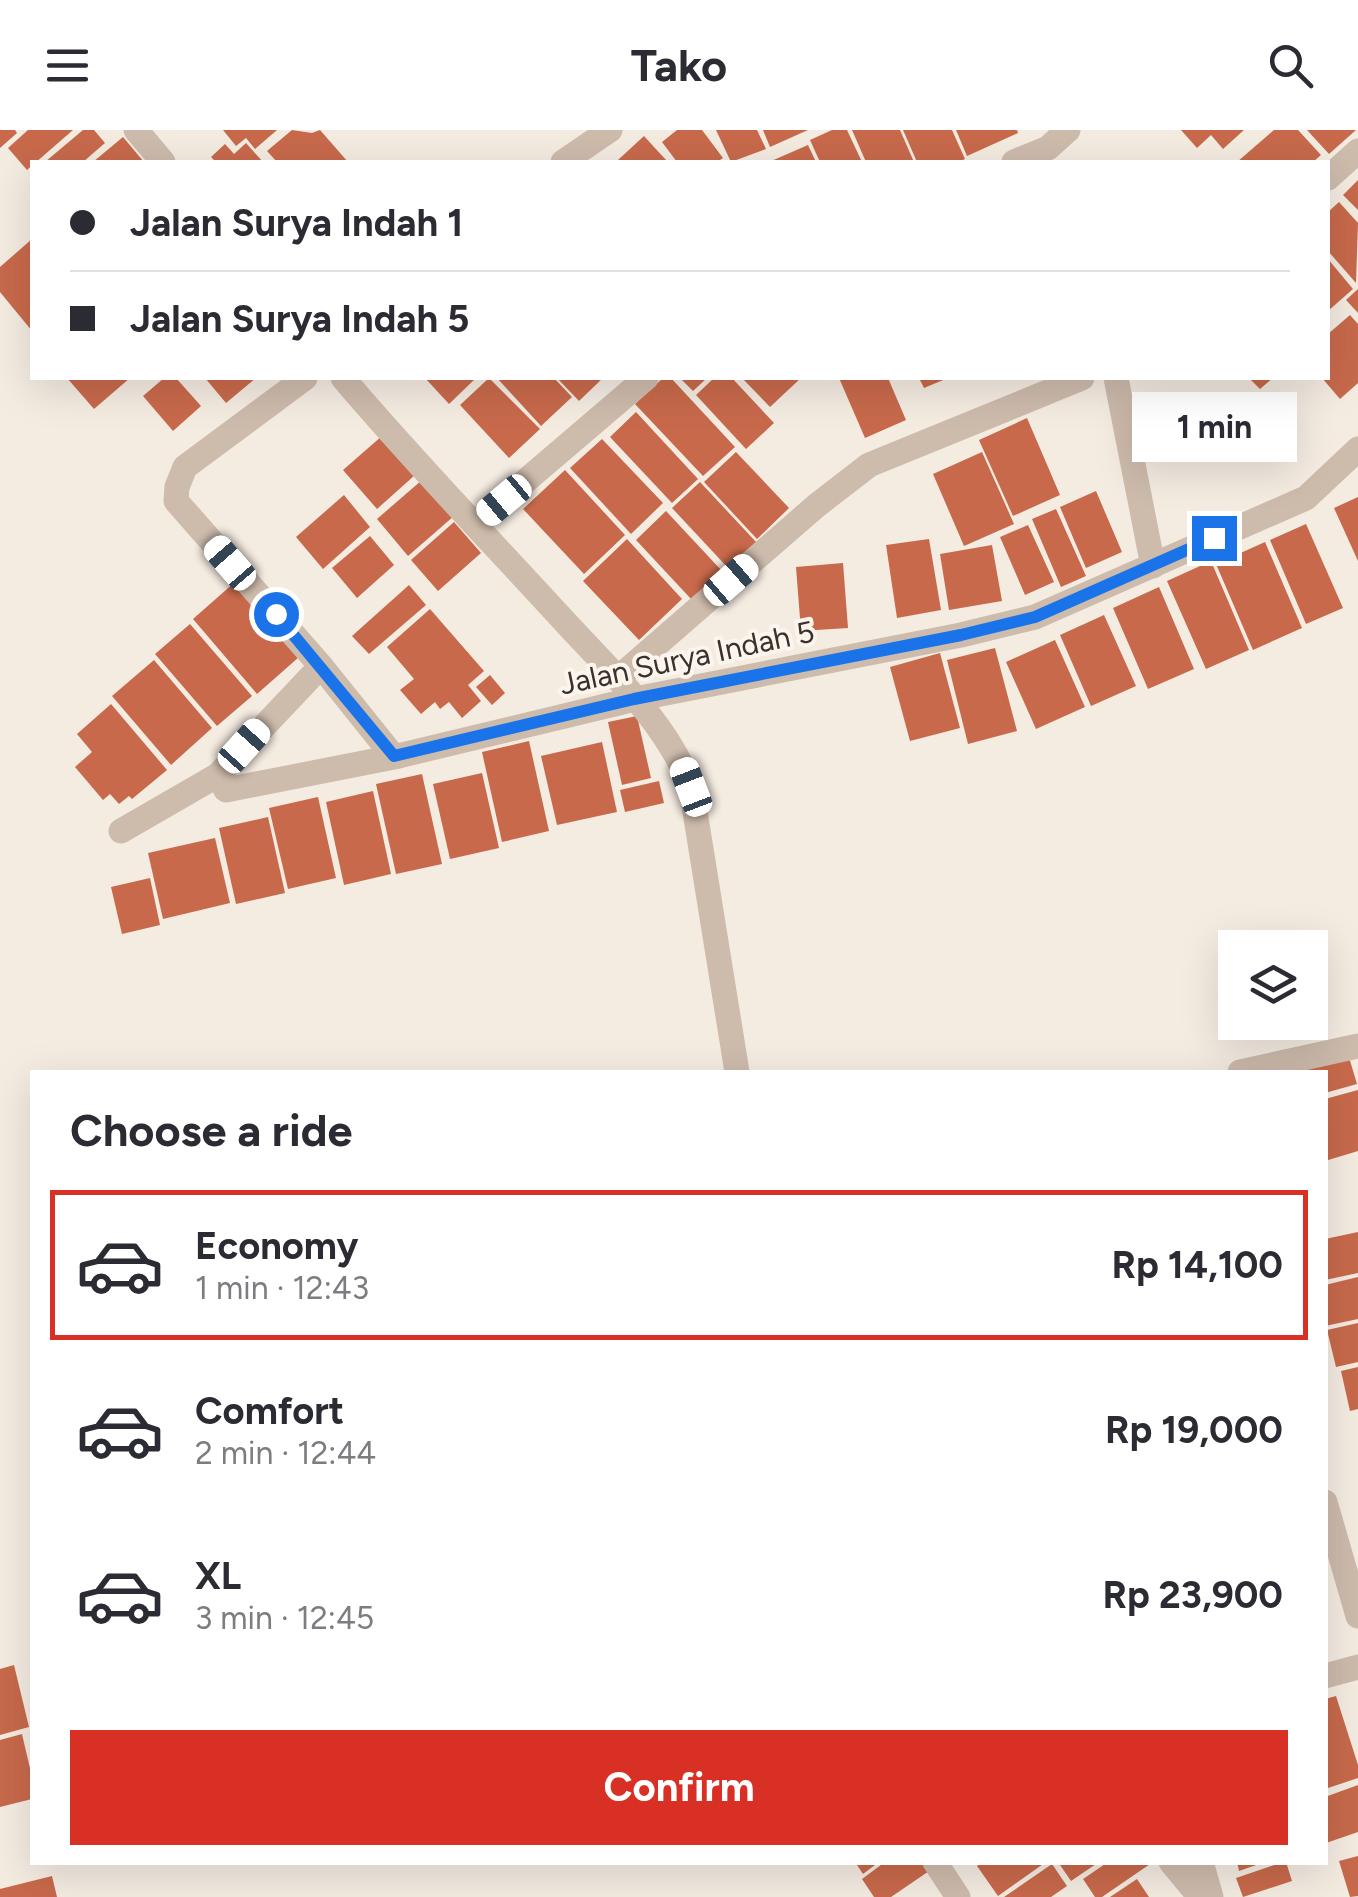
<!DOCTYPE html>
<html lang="en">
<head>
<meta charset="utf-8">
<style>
  :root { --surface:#fff; --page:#f7f7f7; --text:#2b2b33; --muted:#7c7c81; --line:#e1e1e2; --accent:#d93025 }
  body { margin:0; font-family:Figtree,sans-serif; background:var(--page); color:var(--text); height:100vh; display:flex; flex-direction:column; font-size:38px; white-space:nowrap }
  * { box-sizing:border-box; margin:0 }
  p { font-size:32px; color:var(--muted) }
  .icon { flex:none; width:55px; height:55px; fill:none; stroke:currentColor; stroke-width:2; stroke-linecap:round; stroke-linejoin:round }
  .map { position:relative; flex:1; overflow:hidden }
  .sheet { position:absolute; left:30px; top:940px; width:1298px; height:795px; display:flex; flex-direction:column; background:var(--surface); border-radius:0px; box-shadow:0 10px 40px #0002 }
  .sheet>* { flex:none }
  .banner { position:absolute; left:30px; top:30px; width:1300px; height:220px; border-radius:0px; box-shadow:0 10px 40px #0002; display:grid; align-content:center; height:220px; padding:0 40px; background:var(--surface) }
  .buttons { position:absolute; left:1218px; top:800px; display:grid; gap:20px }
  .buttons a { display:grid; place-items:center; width:110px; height:110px; border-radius:0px; background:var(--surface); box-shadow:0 10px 40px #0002; font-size:50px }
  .end { position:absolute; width:45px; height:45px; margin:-22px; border:12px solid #1a73e8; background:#fff; box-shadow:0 0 0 5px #fff }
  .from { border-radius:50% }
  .bubble { position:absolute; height:70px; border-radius:0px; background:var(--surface); box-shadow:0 10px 40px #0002; font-size:32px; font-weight:700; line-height:70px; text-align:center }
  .car { position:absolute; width:30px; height:60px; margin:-30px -15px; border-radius:12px; box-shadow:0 0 8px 2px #0007; background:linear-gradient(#fff 24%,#345 0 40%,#fff 0 76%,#345 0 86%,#fff 0) }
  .banner b { display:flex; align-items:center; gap:35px; height:95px; font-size:38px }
  .banner b+b { border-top:2px solid var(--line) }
  .banner i { width:25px; height:25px; background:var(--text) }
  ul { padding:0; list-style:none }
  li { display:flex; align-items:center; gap:30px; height:150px; margin:0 20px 15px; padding:0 20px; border:5px solid transparent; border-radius:0px }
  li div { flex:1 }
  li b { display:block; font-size:38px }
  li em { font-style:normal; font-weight:700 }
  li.active { border-color:var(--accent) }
  li>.icon { width:90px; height:90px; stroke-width:1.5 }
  h2 { padding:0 40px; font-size:45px; line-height:120px }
  .primary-button { display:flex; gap:20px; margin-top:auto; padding:20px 40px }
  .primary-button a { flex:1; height:115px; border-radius:0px; background:var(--accent); color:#fff; font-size:40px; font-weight:700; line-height:115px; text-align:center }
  header { display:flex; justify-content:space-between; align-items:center; height:130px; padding:0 40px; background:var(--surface); font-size:45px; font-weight:700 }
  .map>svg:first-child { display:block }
  .building { fill:#c8694b }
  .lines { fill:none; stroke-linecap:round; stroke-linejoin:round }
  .minor { stroke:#cdbbac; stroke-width:25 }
  .route { stroke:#1a73e8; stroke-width:12 }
  .labels { text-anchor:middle; stroke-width:8; stroke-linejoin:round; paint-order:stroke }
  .street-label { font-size:30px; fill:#3b302b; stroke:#fbf5ee }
</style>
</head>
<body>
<header><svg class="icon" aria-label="menu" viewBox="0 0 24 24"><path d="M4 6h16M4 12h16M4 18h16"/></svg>Tako<svg class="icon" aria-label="search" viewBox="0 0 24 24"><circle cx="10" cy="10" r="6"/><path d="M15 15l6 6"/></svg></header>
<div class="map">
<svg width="1358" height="1767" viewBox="0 0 1358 1767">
  <rect width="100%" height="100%" fill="#f4ebe1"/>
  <path class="building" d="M0,0H15L17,3L0,18Z
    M28,0H73L27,40L8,18Z
    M83,0H94L105,13L83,32H45Z
    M223,0H277L255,19L246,8L236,16Z
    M292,0L312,3L320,0L348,32H277L267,21Z
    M677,0H702L723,28L717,32H677L662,12Z
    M716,0H757L766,19L731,32Z
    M763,0H808L770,17Z
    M832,0H847L862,32H820L810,10Z
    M852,0H900L914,32H866Z
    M903,0H952L965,29L958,32H917Z
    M956,0H1017L1018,3L967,26Z
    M1181,0H1244L1223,19L1211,5L1197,18Z
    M1274,0H1298L1321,25L1313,32H1237Z
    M1307,0H1356L1329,24Z
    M644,6L654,17L668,32H621L618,30Z
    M123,7L144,32H93Z
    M246,13L263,32H216L211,27L225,14L234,24Z
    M808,15L816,32H769Z
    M1358,50V80L1343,65Z
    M1339,72L1358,93L1356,153L1328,121V82Z
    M32,109V201L0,162V137Z
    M1328,129L1353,159L1328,181Z
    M1358,159V183L1346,170Z
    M1350,185L1358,194V253L1340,269L1322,248H1328V204Z
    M67,248H130L94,279Z
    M164,248H176L201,276L173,301L143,266Z
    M205,248H256L226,273Z
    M425,248H473L475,249L449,274Z
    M489,248L540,299L509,328L460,275Z
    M497,248H554L572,267L541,296Z
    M557,248H603L579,271Z
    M663,248H671L735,317L703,346L635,274Z
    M680,248H707L693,261Z
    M714,248H732L774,293L746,319L696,265Z
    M742,248H801L770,277Z
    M839,248H888L906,290L865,308Z
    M919,248H948L924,258Z
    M1249,248H1273L1260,259Z
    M636,282L698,349L672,373L610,307Z
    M1027,288L1060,365L1013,386L979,310Z
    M382,306L415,345L377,379L343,340Z
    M602,309L663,373L631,404L570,338Z
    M736,322L789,378L757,409L704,352Z
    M982,322L1014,394L964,416L933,344Z
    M565,340L625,405L584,444L523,379Z
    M422,350L454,386L408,426L377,389Z
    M700,352L757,413L729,439L672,378Z
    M1096,361L1122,422L1086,438L1060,377Z
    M344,365L370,397L323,439L296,407Z
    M1358,367V431L1334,378Z
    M1056,379L1086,446L1061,457L1032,389Z
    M666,381L722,441L692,470L636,410Z
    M454,392L481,423L438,461L411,430Z
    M1306,394L1343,478L1306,494L1270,410Z
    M1028,395L1054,452L1025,465L1000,407Z
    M370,406L394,435L357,468L332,438Z
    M627,409L682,469L639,510L583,451Z
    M929,409L941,480L897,488L886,415Z
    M1265,412L1302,498L1253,520L1216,434Z
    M992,415L1002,471L949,480L940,424Z
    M1211,431L1249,520L1206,539L1167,451Z
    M843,433L848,498L801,501L796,437Z
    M235,452L299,527L257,564L193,489Z
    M409,455L426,475L369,524L352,506Z
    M1159,457L1194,539L1148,559L1113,478Z
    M430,479L484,541L468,555L481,571L462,588L449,572L440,579L435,572L421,584L400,560L414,549L387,517Z
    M1104,485L1136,556L1091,576L1060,505Z
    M190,494L252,566L217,596L155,524Z
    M1055,510L1085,577L1036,599L1006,532Z
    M995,518L1017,601L968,614L947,530Z
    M940,523L960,598L910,611L890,537Z
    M154,530L212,598L171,635L112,566Z
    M490,545L505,563L492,575L476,557Z
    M111,574L167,640L132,669L129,666L119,674L110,664L103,670L75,637L92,622L77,604Z
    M637,586L651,648L622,655L608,592Z
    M529,611L549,701L502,712L482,622Z
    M602,612L617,682L557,695L541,626Z
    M482,643L499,718L450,729L433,654Z
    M422,644L442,734L396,744L376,654Z
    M659,651L664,673L625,682L620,660Z
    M373,661L391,744L344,755L326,672Z
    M318,667L336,748L288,759L269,678Z
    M268,687L285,763L236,774L219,698Z
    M215,708L230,773L163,789L148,723Z
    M150,748L160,795L122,804L111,757Z
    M1348,924L1357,954L1325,963V942H1287Z
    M1358,960V1021L1325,1031V969Z
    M1358,1102V1143L1325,1150V1109Z
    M1358,1147V1189L1325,1196V1155Z
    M1358,1193V1232L1336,1237L1327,1200Z
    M1358,1237V1279L1350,1281L1341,1241Z
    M14,1535L29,1597L0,1605V1539Z
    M1336,1566L1358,1635V1648L1325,1659V1569Z
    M22,1604L32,1647V1669L0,1677V1610Z
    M1358,1655V1702L1326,1713L1325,1667Z
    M1358,1726V1766L1350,1767L1339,1731Z
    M855,1732H879L863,1744Z
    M885,1732H932L935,1737L891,1767H874L862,1749Z
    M982,1732H1046L998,1766L977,1736Z
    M1058,1732H1099L1071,1751Z
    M1108,1732H1153L1102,1767H1095L1083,1749Z
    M1237,1732H1262V1733L1239,1741Z
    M1283,1732H1286L1292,1751L1243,1767L1236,1748Z
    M1052,1734L1067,1756L1051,1767H1004Z
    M52,1746L57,1767H0V1759Z
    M1137,1749L1149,1767H1110Z"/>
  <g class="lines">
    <path class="minor" d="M136,0L163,32
      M563,32L610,0
      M1014,32L1048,18L1068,0
      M1328,48L1358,21
      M305,248L185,337L177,357L176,371L321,536L394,627
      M343,248C414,332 491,411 566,493C612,543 667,593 691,657L737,942
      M1116,248L1153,436
      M475,394L646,248
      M321,536L218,645L226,660L394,627L635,569L961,505L1035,487L1306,368L1358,319
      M617,549L816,376L869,335L1082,248
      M121,701L218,645
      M1240,942L1358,916
      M1325,1372L1358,1486
      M1325,1546L1358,1537
      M935,1732L958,1767
      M1171,1732L1200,1767
      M1201,1732L1211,1767"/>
  </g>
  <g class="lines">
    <path class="route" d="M276,484L394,626L634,569L961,505L1035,487L1214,408"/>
  </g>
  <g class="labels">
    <g class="street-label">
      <text transform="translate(687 528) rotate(-12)" y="10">Jalan Surya Indah 5</text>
    </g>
  </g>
</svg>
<div class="buttons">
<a><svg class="icon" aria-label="layers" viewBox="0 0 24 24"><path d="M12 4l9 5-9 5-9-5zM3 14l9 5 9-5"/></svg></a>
</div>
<i class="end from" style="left:276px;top:484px"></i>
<i class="end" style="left:1214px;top:408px"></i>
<div class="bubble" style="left:1132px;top:262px;width:165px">1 min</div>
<i class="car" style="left:504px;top:370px;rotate:230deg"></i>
<i class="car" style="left:230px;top:433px;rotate:319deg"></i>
<i class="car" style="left:731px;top:450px;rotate:49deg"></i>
<i class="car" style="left:244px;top:616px;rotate:42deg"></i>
<i class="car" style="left:691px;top:657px;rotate:339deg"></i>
<div class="banner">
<b><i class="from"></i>Jalan Surya Indah 1</b>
<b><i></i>Jalan Surya Indah 5</b>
</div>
<section class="sheet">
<h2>Choose a ride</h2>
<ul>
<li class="active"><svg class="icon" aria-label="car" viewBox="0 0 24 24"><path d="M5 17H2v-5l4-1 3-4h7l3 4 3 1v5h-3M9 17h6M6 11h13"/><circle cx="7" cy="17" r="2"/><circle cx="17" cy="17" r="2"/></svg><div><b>Economy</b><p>1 min · 12:43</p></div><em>Rp 14,100</em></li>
<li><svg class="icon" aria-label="car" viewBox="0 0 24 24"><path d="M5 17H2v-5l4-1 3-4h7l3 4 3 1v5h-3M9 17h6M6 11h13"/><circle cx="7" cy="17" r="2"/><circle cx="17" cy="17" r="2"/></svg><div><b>Comfort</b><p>2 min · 12:44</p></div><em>Rp 19,000</em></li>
<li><svg class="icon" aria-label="car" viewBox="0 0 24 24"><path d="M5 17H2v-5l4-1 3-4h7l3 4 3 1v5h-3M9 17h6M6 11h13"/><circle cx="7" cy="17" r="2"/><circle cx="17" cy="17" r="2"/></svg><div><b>XL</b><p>3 min · 12:45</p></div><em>Rp 23,900</em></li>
</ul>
<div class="primary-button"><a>Confirm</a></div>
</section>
</div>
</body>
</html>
